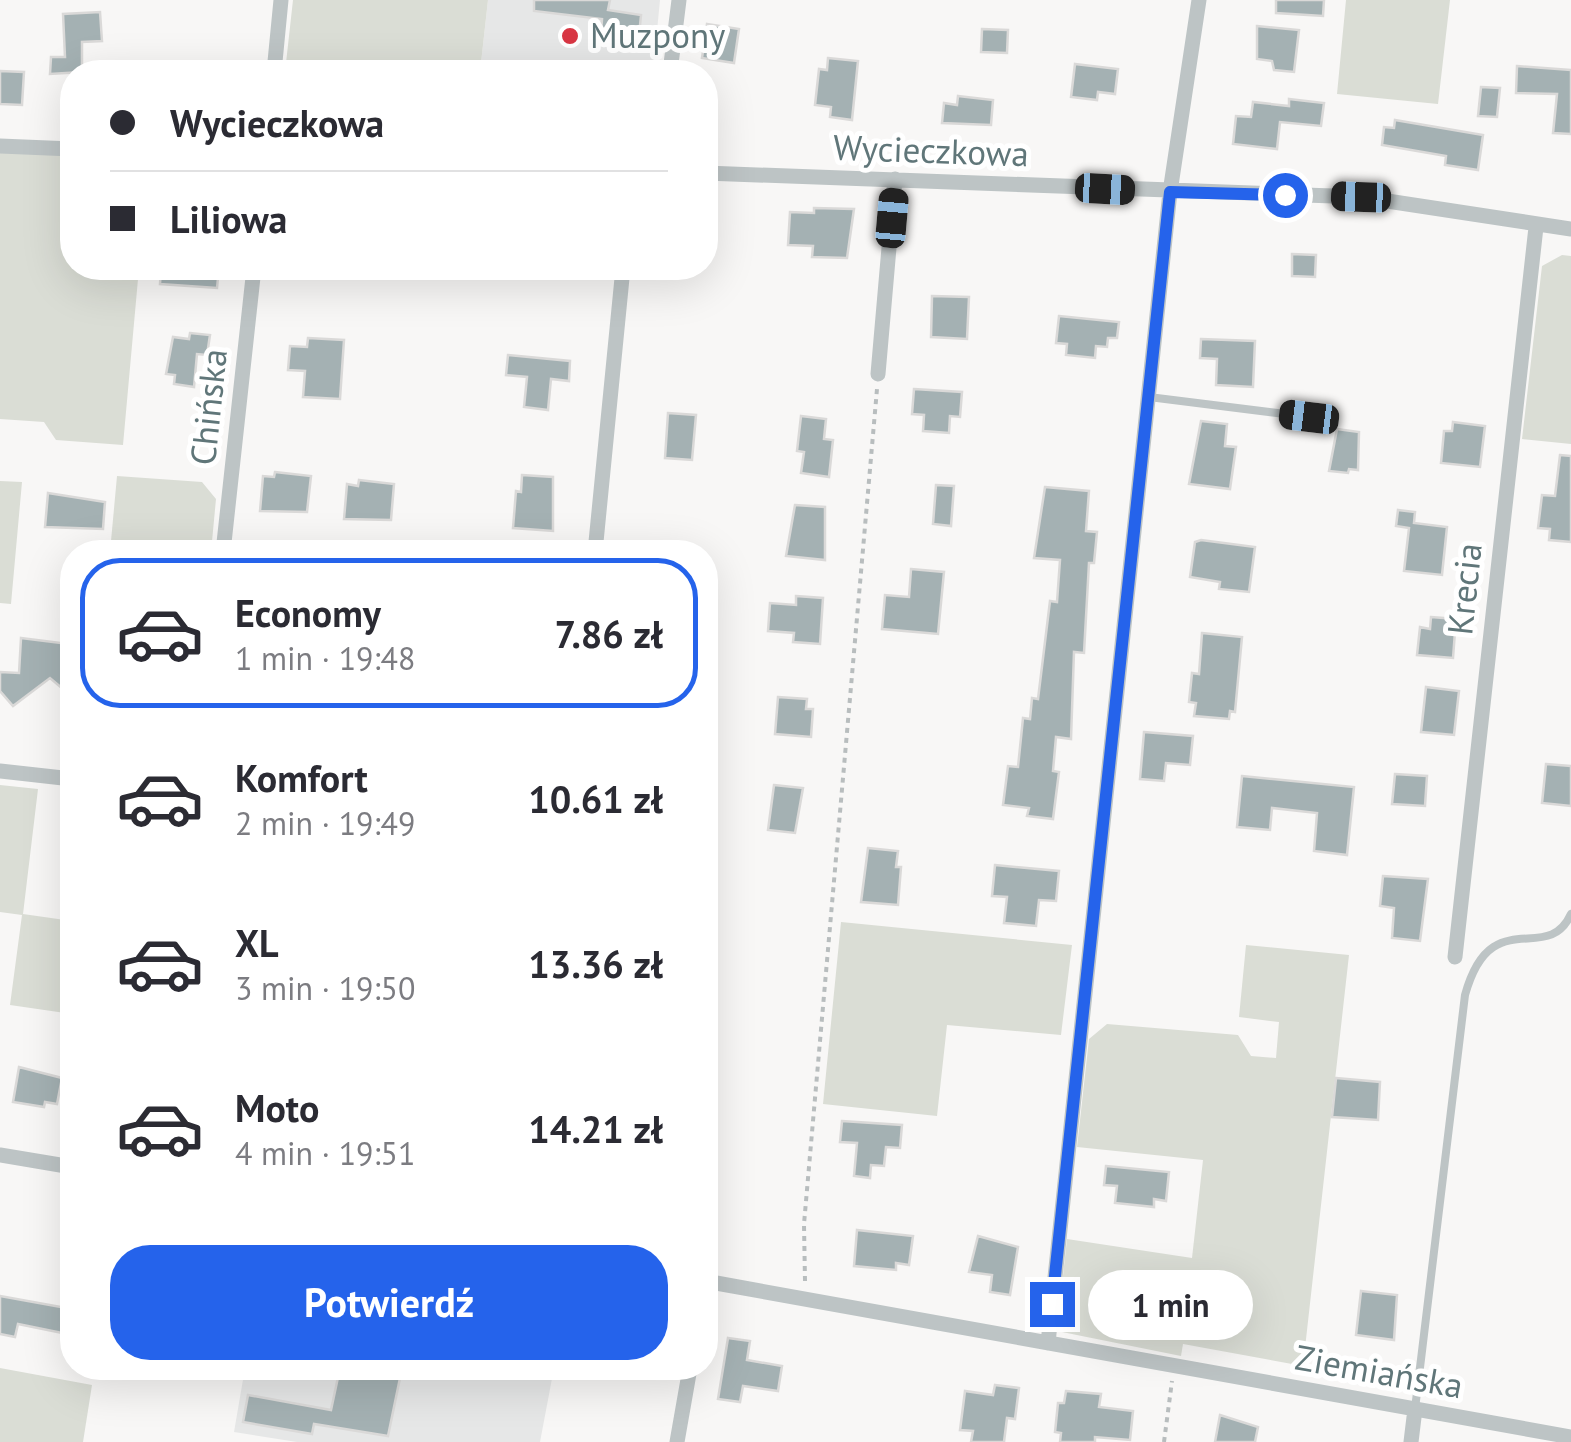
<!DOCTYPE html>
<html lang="pl">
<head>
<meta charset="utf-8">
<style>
  :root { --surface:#fff; --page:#f2f2f3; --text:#2b2b33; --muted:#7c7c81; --line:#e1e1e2; --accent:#2563eb }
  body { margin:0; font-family:"PT Sans",sans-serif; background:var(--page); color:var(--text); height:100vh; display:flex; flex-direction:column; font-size:38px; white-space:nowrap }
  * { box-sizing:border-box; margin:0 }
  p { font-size:32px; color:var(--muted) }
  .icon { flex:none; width:55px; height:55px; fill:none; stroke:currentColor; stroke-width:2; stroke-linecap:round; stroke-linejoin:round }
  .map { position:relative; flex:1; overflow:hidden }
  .details { position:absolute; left:60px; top:540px; width:658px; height:840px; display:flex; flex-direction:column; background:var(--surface); border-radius:40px; box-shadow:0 10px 40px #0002 }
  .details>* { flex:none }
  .guide { position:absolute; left:60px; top:60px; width:658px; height:220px; border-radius:40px; box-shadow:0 10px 40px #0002; display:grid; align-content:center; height:220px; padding:0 50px; background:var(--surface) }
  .end { position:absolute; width:45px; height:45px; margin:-22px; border:12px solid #2563eb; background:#fff; box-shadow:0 0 0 5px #fff }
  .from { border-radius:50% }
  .bubble { position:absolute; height:70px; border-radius:35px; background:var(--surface); box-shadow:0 10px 40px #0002; font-size:32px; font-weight:700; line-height:70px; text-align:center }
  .car { position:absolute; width:30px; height:60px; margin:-30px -15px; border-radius:12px; box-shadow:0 0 8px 2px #0007; background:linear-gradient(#222 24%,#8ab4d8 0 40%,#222 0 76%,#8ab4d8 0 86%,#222 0) }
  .guide b { display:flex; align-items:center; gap:35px; height:95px; font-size:38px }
  .guide b+b { border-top:2px solid var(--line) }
  .guide i { width:25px; height:25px; background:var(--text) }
  ul { padding:18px 0 0; list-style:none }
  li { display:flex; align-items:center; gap:30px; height:150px; margin:0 20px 15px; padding:0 30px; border:5px solid transparent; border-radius:40px }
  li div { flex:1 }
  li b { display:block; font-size:38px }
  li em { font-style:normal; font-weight:700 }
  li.current { border-color:var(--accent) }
  li>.icon { width:90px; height:90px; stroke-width:1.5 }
  .cta { display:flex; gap:20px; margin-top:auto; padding:20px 50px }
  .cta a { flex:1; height:115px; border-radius:40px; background:var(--accent); color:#fff; font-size:40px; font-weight:700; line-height:115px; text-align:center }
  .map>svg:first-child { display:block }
  .built { fill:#e6e7e7 }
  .green { fill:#daddd5 }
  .building { fill:#a4b1b3; stroke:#dad9d8; stroke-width:2.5 }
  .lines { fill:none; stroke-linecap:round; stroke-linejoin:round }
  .path { stroke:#b8bdbe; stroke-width:4; stroke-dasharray:5 5; stroke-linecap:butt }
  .service { stroke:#bdc4c5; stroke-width:8 }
  .minor { stroke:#bdc4c5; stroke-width:15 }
  .route { stroke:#2563eb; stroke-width:12 }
  .poi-dot { fill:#d83643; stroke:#fff; stroke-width:4 }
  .labels { text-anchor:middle; stroke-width:10; stroke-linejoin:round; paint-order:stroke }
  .poi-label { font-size:35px; fill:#607679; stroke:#fff; text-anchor:start }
  .street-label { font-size:35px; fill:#607679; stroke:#fff }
</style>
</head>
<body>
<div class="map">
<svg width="1571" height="1442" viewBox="0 0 1571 1442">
  <rect width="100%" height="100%" fill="#f8f7f6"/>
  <path class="built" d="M488,0H660L653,72H480Z
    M245,1368H554L540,1442H297L234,1432Z"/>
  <path class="green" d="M293,0H488L480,72H285Z
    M1346,0H1450L1438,104L1337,94Z
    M0,151L72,155V268H139L123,445L56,440L44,422L0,419Z
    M1562,255L1571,256V444L1522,439L1542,266Z
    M117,476L202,482L216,499L211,552H110Z
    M0,481L22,482L11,604L0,603Z
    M0,785L38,789L23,914L72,921V1014L10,1005L22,915L0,912Z
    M841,922L1072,945L1061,1035L947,1025L937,1116L823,1104Z
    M1246,945L1349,955L1303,1366L1183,1344L1181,1356L1057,1331L1067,1239L1192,1258L1203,1160L1077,1147L1089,1039L1107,1024L1238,1035L1251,1056L1276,1058L1279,1022L1239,1017Z
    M0,1368L92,1385L83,1442H0Z"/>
  <path class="building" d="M534,0H610L608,10L641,15L639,36L601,34L602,19L534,11Z
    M1276,0H1324L1323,16L1276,13Z
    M100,12L102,41L82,42V72L50,74L51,57H65L63,14Z
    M707,24L739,29L734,63L702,58Z
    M1257,26L1299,30L1294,72L1274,70L1272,61L1257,59Z
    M982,29L1008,30L1007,53L981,52Z
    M828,58L858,61L852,120L830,117L831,107L815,105L819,69L827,70Z
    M1075,64L1118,69L1115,94L1098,92L1097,100L1071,97Z
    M1517,66L1571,70V134L1553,133L1557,94L1516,93Z
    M0,71L24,72L22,105L0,104Z
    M1481,87L1500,88L1497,117L1478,116Z
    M958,96L993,100L991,125L942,123L944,103L957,105Z
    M1289,99L1324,103L1321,126L1280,122L1277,149L1233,144L1236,116L1251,117L1253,102L1289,106Z
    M1395,120L1483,135L1478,170L1445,165L1446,156L1382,145L1384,127L1394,128Z
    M814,208L854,209L847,258L812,257L813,246L788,245L790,212L814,213Z
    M1292,254L1316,255L1315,277L1292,276Z
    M161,268H219L217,288L160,284Z
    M932,296L969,297L967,339L931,337Z
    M1059,316L1119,322L1117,338H1108L1107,347L1096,346L1095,358L1066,355L1067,344L1056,343Z
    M190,333L210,335L207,355L197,354L194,387L174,384L175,375L166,374L173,337L189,339Z
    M308,338L344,340L340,399L303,397L305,371L288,370L290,346L307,347Z
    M1201,339L1255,341L1253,387L1216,385L1217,359L1200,358Z
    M508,355L570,361L569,381L551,379L548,410L524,407L527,377L506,375Z
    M914,389L962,392L960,417L950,416L949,433L923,431L924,415L912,414Z
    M668,413L696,415L692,460L665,458Z
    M801,416L826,419L824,439L833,440L829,477L801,473L804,452L797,451Z
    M1201,421L1227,424L1225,446L1236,447L1230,489L1189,484Z
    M1453,422L1485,426L1480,467L1441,463L1444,431H1452Z
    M1337,429L1359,432L1358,470L1349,469L1348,473L1329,471Z
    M1560,455L1571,456V542L1549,540L1550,529L1538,528L1542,495L1555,496Z
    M275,472L311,476L307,512L260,511L263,476L274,477Z
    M522,475L553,477V531L513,528L516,491L521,492Z
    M359,480L394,484L391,520L344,519L347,484L358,486Z
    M936,485L954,486L951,526L933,524Z
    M1045,487L1089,491L1086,531L1097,532L1094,563H1089L1084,653L1074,652L1071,739L1056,737L1053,771L1059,772L1053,819L1027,816L1029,808L1003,805L1008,766L1018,767L1023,718L1030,719L1032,698L1038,699L1050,601L1057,602L1060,560L1034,558Z
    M48,493L105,502L103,529L45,527Z
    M795,505L825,507V560L786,556Z
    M1398,510L1415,512L1414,523L1447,527L1442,575L1404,571L1409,528L1396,526Z
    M1201,540L1255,547L1249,592L1219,589L1220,582L1190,577L1195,542Z
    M911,569L944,572L938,634L882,629L885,595L909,597Z
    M796,596L823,598L820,644L793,642L794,633L768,631L770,603L796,605Z
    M1431,617L1456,619L1453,658L1417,655L1420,627L1430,629Z
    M1202,633L1242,637L1235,712L1230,711L1229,719L1194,716L1196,703L1189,702L1192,673L1199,674Z
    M21,638L69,644L67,660L72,680L63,689L50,678L13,706L0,691V672L19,673Z
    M1426,687L1459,691L1454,735L1421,732Z
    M778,697L807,699L806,709H813L811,737L775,734Z
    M1144,732L1193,736L1190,765L1166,763L1164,781L1140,779Z
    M1546,764L1571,766V806L1542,803Z
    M1395,774L1427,776L1425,806L1392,804Z
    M1242,776L1354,787L1347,855L1314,851L1317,813L1272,808L1270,830L1237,827Z
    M774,785L803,788L795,833L768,830Z
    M868,848L898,851L896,867H901L898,905L861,902Z
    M995,865L1059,871L1056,901L1039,900L1036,926L1004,923L1007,897L992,896Z
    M1383,876L1428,879L1420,941L1392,938L1394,908L1380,906Z
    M19,1067L62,1078L57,1104L45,1102L44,1107L13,1102Z
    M1336,1078L1380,1082L1378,1120L1332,1117Z
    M842,1121L902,1125L900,1148L886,1147L884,1166L871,1165L870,1178L854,1176L857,1143L840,1142Z
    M1106,1166L1169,1172L1166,1201L1154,1199V1207L1115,1203L1117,1186L1104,1185Z
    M857,1230L913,1236L909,1265L896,1263V1270L854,1266Z
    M978,1236L1018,1247L1010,1295L990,1292L992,1275L969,1272Z
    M1361,1291L1397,1295L1394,1340L1356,1335Z
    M0,1296L72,1309V1335L18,1324L15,1337L0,1334Z
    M728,1338L750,1341L747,1360L782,1366L778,1391L743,1386L740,1402L718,1399Z
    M340,1368L400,1378L388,1436L314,1424L312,1434L243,1422L248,1395L331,1410Z
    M995,1385L1019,1388L1015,1419L1007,1418L1004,1442H971L973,1431L960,1430L965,1391L993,1395Z
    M1066,1391L1101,1394L1099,1407L1133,1411L1130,1440L1095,1437V1442H1060L1061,1433L1055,1432L1058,1403H1064Z
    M1220,1415L1258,1427L1255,1442H1215Z"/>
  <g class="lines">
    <path class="path" d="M805,1281L804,1224L877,389
      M1164,1442L1172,1381"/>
    <path class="service" d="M1149,397L1309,417
      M1415,1409L1465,995C1491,901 1547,967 1571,914"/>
    <path class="minor" d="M274,72L281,0
      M670,72L679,0
      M0,146L72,149
      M705,173L1361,197L1571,229
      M878,374L895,179
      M223,552L254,268
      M595,552L623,268
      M0,771L72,779
      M1455,957L1536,227
      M0,1155L72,1167
      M705,1281L1571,1437
      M1048,1343L1170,192L1199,0
      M677,1442L690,1368
      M1411,1442L1415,1409"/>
  </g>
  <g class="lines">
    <path class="route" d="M1052,1304L1170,192L1285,195"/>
  </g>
  <circle class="poi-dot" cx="570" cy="36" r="10"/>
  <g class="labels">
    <g class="poi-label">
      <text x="590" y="48">Muzpony</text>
    </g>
    <g class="street-label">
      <text transform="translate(931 151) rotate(2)" y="12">Wycieczkowa</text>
      <text transform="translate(209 407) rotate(-84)" y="12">Chińska</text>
      <text transform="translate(1465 589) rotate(-84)" y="12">Krecia</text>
      <text transform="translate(1379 1372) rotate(10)" y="12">Ziemiańska</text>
    </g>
  </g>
</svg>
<i class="end from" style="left:1285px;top:195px"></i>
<i class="end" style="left:1052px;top:1304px"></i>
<div class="bubble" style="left:1088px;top:1270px;width:165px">1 min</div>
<i class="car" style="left:1105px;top:189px;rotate:93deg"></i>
<i class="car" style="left:1361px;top:197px;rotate:272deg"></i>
<i class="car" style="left:892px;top:218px;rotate:5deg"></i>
<i class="car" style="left:1309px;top:417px;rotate:277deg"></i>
<div class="guide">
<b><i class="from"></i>Wycieczkowa</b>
<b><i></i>Liliowa</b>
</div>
<section class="details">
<ul>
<li class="current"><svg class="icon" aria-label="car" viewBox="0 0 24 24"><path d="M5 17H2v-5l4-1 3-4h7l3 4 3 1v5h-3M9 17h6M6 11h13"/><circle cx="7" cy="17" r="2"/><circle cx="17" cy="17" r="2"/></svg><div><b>Economy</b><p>1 min · 19:48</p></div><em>7.86 zł</em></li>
<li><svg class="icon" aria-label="car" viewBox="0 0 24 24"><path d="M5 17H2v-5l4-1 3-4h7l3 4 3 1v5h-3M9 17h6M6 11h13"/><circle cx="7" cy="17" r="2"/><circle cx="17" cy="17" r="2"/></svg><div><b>Komfort</b><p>2 min · 19:49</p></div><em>10.61 zł</em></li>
<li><svg class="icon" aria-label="car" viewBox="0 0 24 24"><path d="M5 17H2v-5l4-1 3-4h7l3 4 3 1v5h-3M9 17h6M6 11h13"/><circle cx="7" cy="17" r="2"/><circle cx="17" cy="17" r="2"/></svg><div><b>XL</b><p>3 min · 19:50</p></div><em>13.36 zł</em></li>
<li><svg class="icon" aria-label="car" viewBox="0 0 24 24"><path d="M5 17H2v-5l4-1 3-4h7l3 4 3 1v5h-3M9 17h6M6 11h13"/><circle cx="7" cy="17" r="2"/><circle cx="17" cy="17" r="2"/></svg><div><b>Moto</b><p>4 min · 19:51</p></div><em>14.21 zł</em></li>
</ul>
<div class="cta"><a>Potwierdź</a></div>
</section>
</div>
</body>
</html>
